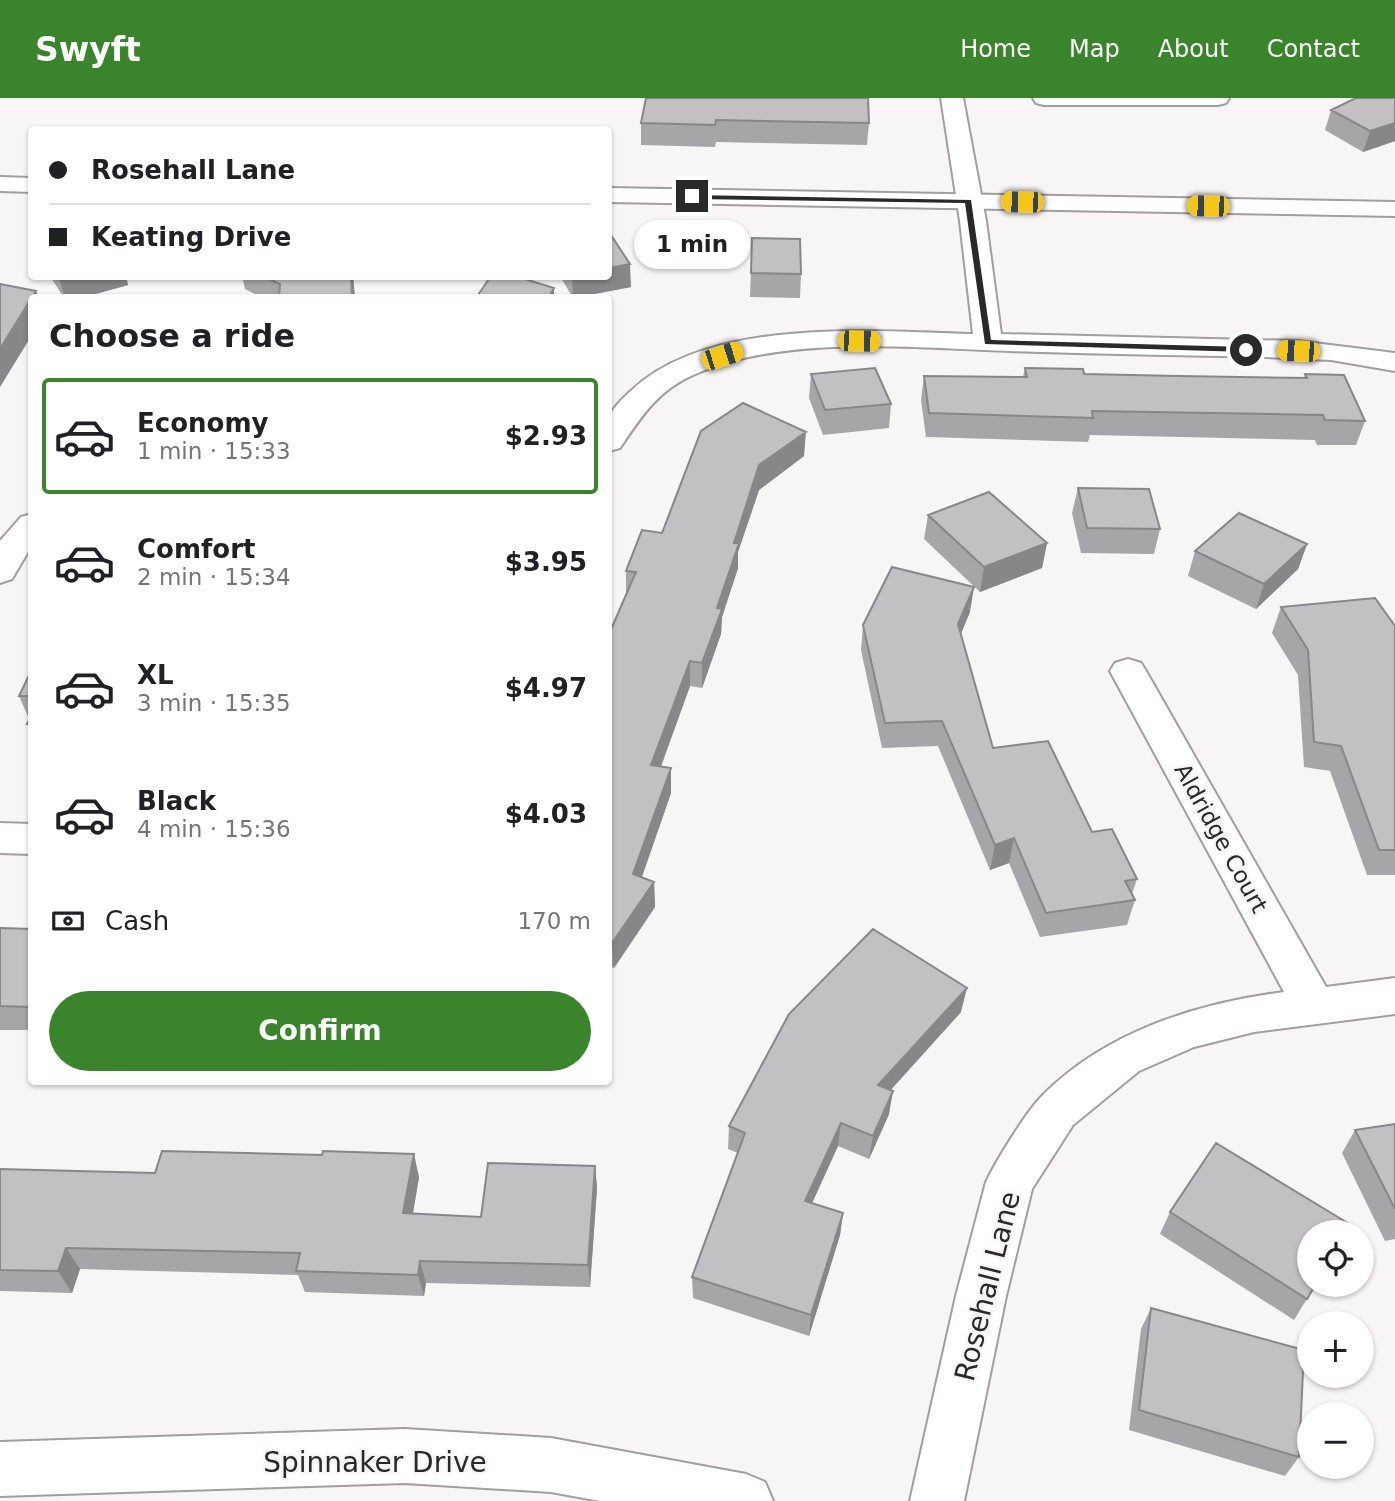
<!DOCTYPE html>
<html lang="en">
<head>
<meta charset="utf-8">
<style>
  :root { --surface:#fff; --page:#f6f6f6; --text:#202124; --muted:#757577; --line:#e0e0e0; --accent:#3a842b }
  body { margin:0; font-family:"DejaVu Sans",sans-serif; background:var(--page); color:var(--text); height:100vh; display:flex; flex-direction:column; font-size:26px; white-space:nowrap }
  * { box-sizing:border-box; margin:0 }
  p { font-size:23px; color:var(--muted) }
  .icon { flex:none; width:38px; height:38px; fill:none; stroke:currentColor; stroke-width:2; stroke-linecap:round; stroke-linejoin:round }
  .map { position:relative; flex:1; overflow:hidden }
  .panel { position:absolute; left:28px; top:196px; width:584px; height:791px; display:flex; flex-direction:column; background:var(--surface); border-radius:7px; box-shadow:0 2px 5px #0004 }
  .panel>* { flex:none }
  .hud { position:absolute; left:28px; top:28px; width:584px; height:154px; border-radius:7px; box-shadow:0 2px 5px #0004; display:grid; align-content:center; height:154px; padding:0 21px; background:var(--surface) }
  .tools { position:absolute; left:1297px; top:1122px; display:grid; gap:14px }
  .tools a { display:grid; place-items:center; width:77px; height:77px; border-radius:50%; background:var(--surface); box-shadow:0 2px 5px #0004; font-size:35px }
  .end { position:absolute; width:32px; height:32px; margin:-16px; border:9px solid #2a292a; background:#fff; box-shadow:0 0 0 4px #fff }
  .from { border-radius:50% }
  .bubble { position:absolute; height:49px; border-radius:24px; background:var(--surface); box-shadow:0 2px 5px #0004; font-size:23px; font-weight:800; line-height:49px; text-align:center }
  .car { position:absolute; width:21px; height:42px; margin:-21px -10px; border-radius:9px; box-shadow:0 0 5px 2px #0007; background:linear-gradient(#f5c518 24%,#345 0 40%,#f5c518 0 76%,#345 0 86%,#f5c518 0) }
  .hud b { display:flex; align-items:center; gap:24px; height:66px; font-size:26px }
  .hud b+b { border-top:2px solid var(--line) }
  .hud i { width:18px; height:18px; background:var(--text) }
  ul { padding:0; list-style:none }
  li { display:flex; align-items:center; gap:21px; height:116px; margin:0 14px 10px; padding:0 7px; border:4px solid transparent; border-radius:7px }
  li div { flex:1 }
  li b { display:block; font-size:26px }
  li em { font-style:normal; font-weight:800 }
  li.on { border-color:var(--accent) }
  li>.icon { width:63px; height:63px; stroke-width:1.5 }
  h2 { padding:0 21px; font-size:32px; line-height:84px }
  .pay { display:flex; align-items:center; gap:18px; height:77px; padding:0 21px; font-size:26px }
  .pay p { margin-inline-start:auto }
  .primary-button { display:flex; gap:14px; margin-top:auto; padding:14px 21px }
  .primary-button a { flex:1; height:80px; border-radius:42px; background:var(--accent); color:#fff; font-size:28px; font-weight:800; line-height:80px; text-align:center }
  header { display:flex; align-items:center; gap:42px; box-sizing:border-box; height:98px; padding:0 35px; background:var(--accent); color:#fff }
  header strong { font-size:33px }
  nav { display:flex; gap:38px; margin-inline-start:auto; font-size:24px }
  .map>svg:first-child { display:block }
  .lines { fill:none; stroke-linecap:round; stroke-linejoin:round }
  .minor-casing { stroke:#a09ea0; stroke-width:4 }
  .tertiary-casing { stroke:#a09ea0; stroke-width:4 }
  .minor { fill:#fff; fill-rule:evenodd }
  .tertiary { fill:#fff; fill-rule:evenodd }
  .wall { fill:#a7a5a7 }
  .shaded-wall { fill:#888688 }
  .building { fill:#c2c0c2; stroke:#888688; stroke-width:2 }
  .route { fill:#2a292a }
  .labels { text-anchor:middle; stroke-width:5; stroke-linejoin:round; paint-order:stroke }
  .street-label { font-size:23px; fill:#2a292a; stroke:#f8f5f7 }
  .near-street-label { font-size:28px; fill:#2a292a; stroke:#f8f5f7 }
</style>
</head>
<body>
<header>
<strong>Swyft</strong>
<nav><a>Home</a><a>Map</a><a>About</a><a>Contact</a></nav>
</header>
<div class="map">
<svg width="1395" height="1403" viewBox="0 0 1395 1403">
  <rect width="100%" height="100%" fill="#f8f5f7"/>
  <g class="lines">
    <g class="minor-casing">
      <path id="minor" d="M941,0H963L986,123L1001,236L1298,243L1395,255V273L1331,262L1266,259C1180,257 1095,256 1010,253C913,250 783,236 693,277C657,293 641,319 620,350L609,353C609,343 607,331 609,321C611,311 624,299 632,292C710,219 873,233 973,236L960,123Z
        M1033,0H1229L1226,5L1218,7H1044L1036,5Z
        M32,416V447L12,481L0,485V443L21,419Z
        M1128,561L1141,565L1146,573L1326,889L1395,880V916L1254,934L1194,949L1139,973L1073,1027L1032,1091L1006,1198L964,1403H910L956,1198L986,1084C996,1063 1026,1014 1042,998C1105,934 1197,905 1284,894L1110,573L1115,565Z
        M0,725L32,726V756L0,755Z
        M405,1331L551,1340L746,1376L765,1384L773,1403H600L551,1394L405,1385L0,1398V1344Z"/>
    </g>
    <g class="tertiary-casing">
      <path id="tertiary" d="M0,79L32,80V94L0,93Z
        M609,90L1395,104V118L609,104Z"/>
    </g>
    <use href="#minor" class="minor"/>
    <use href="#tertiary" class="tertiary"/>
  </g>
  <path class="wall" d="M646,0L869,25L867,47L716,44L715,49L641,47V25Z
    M1395,0V43L1363,54L1325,32L1331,12Z
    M752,140L801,176L800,200L750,199Z
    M50,178H126L128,187L81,200H64Z
    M242,178H353L355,200H263L245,191Z
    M560,178H609L631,189L573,200Z
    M1025,270L1084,276L1179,278L1304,280L1305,276L1365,323L1356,347H1317L1315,342L1090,337L1088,344L926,339L921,302L924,278L1023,279Z
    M811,276L891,306L889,330L823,337L809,300Z
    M804,358L759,392L738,454V470L722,519L721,536L702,590L690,588L661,669L671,670V695L642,779L654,784L655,809L614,870L609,868V536L626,496V473L662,435Z
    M1078,390L1160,431L1154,456L1081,455L1072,415Z
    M928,417L1047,445L1042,470L980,494L924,441Z
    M1307,446L1298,471L1256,511L1188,478L1195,453Z
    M1281,509L1395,528V777H1367L1330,673L1304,669L1298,577L1272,535Z
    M970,514L961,536L993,650L1092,734L1137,781L1132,796L1135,802L1127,827L1040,839L1009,765L990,772L938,648L882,650L861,552L863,527Z
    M32,571V637L27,626L29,621L19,598Z
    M0,830L32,831V932H0Z
    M961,914L891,992L889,1016L869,1061L838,1048L812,1105L843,1115L840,1137L809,1238L693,1200L692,1179L738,1055L728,1051L729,1028Z
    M1395,1026V1141L1385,1143L1342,1055L1355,1032Z
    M595,1068L597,1090L590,1189L426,1185L424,1198L305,1194L298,1177L80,1171L72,1195L0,1193V1071L155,1075L419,1079L413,1116L481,1119Z
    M1170,1114L1316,1186L1294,1222L1160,1136Z
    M1151,1210L1299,1359L1285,1378L1129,1332L1141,1231Z"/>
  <path class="shaded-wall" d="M1395,25V43L1363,54L1370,33Z
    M630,166L631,189L573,200L572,178H609V170Z
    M64,178H126L128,187L81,200H65L59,180Z
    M351,178H353L355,200H352Z
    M554,190V200H548Z
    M36,193L39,200H32Z
    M32,201V237L0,289V251Z
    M806,334L804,358L759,392L738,454V470L722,519L721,536L702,590V565L734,445L759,367Z
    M1047,445L1042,470L980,494L984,469Z
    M1307,446L1298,471L1256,511L1264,486Z
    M974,489L970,514L954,551L958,526Z
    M690,563V588L652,692L651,667Z
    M671,670V695L634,801L633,776Z
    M1014,740L1009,765L990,772L995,747Z
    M654,784L655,809L614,870L612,845Z
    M967,890L961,914L874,1010L878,987Z
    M893,993L889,1016L869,1061L873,1038Z
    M841,1025L838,1048L803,1125L805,1103Z
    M414,1056L419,1079L409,1137L403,1115Z
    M595,1068L597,1090L590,1189L588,1167Z
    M843,1115L840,1137L809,1238L811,1217Z
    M66,1150L80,1171L72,1195L58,1173Z
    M420,1163L426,1185L424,1198L418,1177Z"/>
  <path class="building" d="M646,0H868L869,25L716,22L715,27L641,25Z
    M1356,0H1395V25L1370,33L1331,12Z
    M609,134L630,166L609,170Z
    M752,140L800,141L801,176L751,175Z
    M263,178H351L352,200H279L280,186Z
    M491,178H515L554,190L548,200H476Z
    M0,186L36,193L0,251Z
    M875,270L891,306L825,312L811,276Z
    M1025,270L1083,271L1084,276L1179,278L1307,280L1305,276L1344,277L1365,323L1325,322L1323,317L1092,313L1093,320L929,315L924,278L1027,279Z
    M743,305L806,334L759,367L734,445H739L717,510L722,511L702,565L690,563L651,667L671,670L633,776L654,784L612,845L609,844V536L636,474L626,473L642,432L662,435L701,333Z
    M1078,390L1149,391L1160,431L1087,430Z
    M989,394L1047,445L984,469L928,417Z
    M1239,415L1307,446L1264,486L1195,453Z
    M892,469L974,489L958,526L993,650L1048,643L1092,734L1112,731L1137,781L1125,783L1135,802L1046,815L1014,740L995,747L942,623L885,625L863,527Z
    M1375,500L1395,528V752H1379L1341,648L1314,644L1308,552L1281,509Z
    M32,571V598H19Z
    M32,616V626H27Z
    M0,830L32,831V909L0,908Z
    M873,831L967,890L878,987L893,993L873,1038L841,1025L805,1103L843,1115L811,1217L692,1179L745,1035L729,1028L789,916Z
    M1395,1026V1111L1355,1032Z
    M1216,1045L1351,1127L1347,1134H1309V1186H1316L1307,1201L1170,1114Z
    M162,1053L322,1057L323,1053L414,1056L403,1115L481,1119L488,1065L595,1068L588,1167L420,1163L418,1177L296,1173L300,1155L66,1150L58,1173L0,1172V1071L155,1075Z
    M1151,1210L1304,1252L1299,1359L1139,1312Z"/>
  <path class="route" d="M689,97L971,102L991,242L1246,249L1251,252L1246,254L985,246L965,105L692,101Z"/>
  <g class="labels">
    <g class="street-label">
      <text transform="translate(1221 740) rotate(61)" y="8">Aldridge Court</text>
    </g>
    <g class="near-street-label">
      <text transform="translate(987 1188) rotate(-76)" y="10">Rosehall Lane</text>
      <text x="375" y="1374">Spinnaker Drive</text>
    </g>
  </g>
</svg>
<div class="tools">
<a><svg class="icon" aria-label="locate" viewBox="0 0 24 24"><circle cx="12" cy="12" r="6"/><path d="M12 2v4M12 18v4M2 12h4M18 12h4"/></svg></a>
<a>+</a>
<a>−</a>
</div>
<i class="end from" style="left:1246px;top:252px"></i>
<i class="end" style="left:692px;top:98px"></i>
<div class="bubble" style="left:634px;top:122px;width:116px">1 min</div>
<i class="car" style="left:1022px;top:104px;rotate:271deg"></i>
<i class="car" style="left:1208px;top:108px;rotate:271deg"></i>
<i class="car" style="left:859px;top:243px;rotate:91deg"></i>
<i class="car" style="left:1298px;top:253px;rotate:272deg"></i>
<i class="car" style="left:722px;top:258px;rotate:72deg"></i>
<div class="hud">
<b><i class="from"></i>Rosehall Lane</b>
<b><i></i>Keating Drive</b>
</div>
<section class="panel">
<h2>Choose a ride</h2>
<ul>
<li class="on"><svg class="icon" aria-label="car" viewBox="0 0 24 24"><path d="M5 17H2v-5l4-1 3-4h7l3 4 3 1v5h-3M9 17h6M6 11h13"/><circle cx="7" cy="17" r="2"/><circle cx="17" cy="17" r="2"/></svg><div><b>Economy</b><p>1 min · 15:33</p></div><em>$2.93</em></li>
<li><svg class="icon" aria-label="car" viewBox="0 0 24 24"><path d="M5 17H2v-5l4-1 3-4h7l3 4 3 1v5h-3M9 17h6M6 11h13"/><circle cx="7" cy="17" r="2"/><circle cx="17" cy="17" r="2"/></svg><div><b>Comfort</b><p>2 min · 15:34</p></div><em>$3.95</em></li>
<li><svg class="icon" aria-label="car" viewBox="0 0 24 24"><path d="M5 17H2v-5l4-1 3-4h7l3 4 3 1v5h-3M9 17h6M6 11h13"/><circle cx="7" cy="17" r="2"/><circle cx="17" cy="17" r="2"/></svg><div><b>XL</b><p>3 min · 15:35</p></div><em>$4.97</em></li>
<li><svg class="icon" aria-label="car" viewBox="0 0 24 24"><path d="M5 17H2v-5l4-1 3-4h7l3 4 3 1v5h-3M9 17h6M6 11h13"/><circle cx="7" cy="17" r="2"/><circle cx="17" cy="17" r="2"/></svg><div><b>Black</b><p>4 min · 15:36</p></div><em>$4.03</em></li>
</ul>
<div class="pay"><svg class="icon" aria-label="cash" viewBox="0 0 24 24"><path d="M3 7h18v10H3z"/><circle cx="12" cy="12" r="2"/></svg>Cash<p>170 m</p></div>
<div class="primary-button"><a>Confirm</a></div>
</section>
</div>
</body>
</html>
